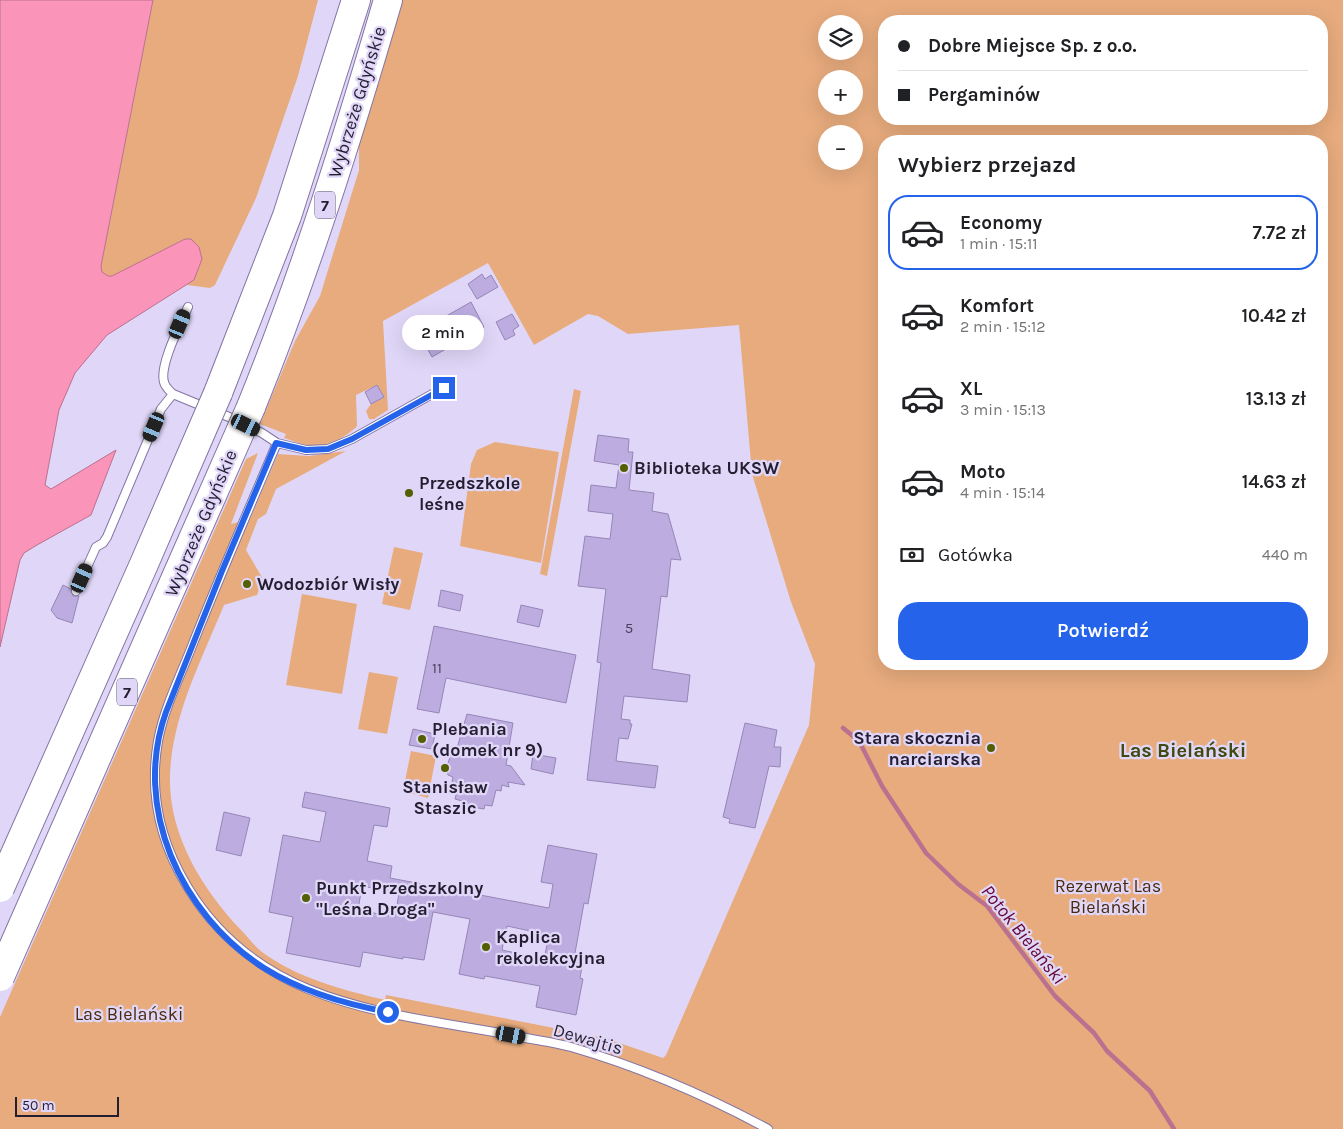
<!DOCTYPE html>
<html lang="pl">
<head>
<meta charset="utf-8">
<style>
  :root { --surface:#fff; --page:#f6f6f6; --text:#202124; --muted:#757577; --line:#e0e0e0; --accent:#2563eb }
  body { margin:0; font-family:Karla,sans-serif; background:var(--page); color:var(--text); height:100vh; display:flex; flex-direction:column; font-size:19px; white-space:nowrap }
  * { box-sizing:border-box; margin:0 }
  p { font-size:16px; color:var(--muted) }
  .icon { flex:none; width:28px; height:28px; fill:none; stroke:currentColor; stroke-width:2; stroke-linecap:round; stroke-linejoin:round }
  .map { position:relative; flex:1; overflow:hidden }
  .drawer { position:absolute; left:878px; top:135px; width:450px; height:535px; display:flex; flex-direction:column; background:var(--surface); border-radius:20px; box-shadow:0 5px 20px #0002 }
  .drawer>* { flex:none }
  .guide { position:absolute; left:878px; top:15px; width:450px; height:110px; border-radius:20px; box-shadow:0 5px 20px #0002; display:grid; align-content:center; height:110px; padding:0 20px; background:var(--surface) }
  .controls { position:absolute; left:818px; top:15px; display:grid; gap:10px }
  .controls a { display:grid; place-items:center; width:45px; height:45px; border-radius:50%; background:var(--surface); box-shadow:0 5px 20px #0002; font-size:25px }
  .scale { position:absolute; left:15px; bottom:12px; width:104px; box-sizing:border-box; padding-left:5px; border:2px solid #241e31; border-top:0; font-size:14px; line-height:18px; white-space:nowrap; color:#241e31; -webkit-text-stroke:4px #e0d7f8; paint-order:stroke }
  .end { position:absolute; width:22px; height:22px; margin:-11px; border:6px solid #2563eb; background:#fff; box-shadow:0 0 0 2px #fff }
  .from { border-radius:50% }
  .bubble { position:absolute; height:35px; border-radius:18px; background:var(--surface); box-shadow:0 5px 20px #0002; font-size:16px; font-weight:600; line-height:35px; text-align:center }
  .car { position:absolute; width:15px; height:30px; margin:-15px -8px; border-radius:6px; box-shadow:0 0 4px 1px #0007; background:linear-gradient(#222 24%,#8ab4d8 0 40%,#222 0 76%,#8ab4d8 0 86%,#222 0) }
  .guide b { display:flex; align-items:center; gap:18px; height:48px; font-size:19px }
  .guide b+b { border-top:1px solid var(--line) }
  .guide i { width:12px; height:12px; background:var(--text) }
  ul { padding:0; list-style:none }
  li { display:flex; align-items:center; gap:15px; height:75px; margin:0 10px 8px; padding:0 10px; border:2px solid transparent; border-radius:20px }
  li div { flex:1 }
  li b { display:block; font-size:19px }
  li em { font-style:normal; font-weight:600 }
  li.active { border-color:var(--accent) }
  li>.icon { width:45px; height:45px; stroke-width:1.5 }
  h2 { padding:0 20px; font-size:22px; line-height:60px }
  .pay { display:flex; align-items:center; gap:12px; height:55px; padding:0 20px; font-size:19px }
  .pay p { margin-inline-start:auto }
  .action { display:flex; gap:10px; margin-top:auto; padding:10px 20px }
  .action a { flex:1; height:58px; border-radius:20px; background:var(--accent); color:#fff; font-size:20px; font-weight:600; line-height:58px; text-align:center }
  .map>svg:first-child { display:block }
  .green { fill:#e7ab7d; fill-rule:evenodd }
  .water { fill:#fa94b8; stroke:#ba7190 }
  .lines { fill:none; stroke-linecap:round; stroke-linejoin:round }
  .stream { stroke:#ba7190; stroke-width:4.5 }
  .building { fill:#bcace0; stroke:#9586b7; fill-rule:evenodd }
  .lane-casing { stroke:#8374a4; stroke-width:10 }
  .highway-casing { stroke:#8374a4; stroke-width:30 }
  .lane { stroke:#fff; stroke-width:8 }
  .highway { stroke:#fff; stroke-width:28 }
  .highway-bridge-casing { stroke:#8374a4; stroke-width:30; stroke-linecap:butt }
  .highway-bridge { stroke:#fff; stroke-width:28 }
  .route { stroke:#2563eb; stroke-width:6 }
  .poi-dot { fill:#535f00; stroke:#e0d7f8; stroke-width:2 }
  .labels { text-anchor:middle; stroke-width:4.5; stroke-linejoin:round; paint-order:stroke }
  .number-label { font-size:15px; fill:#4a425d }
  .shield { fill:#e0d7f8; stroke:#5c566d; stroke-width:1 }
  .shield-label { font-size:16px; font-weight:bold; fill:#241e31 }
  .street-label { font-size:18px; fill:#241e31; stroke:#e0d7f8 }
  .poi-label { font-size:18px; font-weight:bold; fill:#241e31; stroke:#e0d7f8; text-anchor:start }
  .park-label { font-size:18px; fill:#49290c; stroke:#e0d7f8 }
  .water-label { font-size:19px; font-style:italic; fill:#620634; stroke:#e0d7f8 }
  .quarter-label { font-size:20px; font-weight:bold; fill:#404a0f; stroke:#e0d7f8 }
</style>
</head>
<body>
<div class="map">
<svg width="1343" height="1129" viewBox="0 0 1343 1129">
  <rect width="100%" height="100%" fill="#e0d7f8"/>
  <path class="green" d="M153,0H318L298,76L256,198L215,285L210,288L187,285L194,280L185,239L112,276H108L102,272L101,266Z
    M401,0H1343V1129H0V1017L246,459L258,453L231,524L250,519L278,454L309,456L346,451L276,489L266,514L258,519L246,550L263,579L257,595L224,605C202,659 172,716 170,775C168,834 202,889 241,930C248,937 254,946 262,952C297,978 343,990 385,1000L386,995L605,1038L663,1058L666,1055L809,725L815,664L791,602L752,474L739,325L628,334L598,316L588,314L534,345L488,263L383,321L388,410L374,419H369L366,411L371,404L383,396L377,385L356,395L357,426C347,437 325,448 310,446C302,445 292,440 284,438L286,434L260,424L295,341L320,296L359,170V144ZM884,21H1321V119H884ZM826,24H854V51H826ZM826,79H854V106H826ZM826,134H854V161H826ZM884,141H1321V664H884Z
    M574,389L581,391L547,576L540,574Z
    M495,442L559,452L541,563L460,546L471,464L477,450Z
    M394,547L423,553L410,610L382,604Z
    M302,594L357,604L342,694L286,685Z
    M369,672L398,677L387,734L358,729Z
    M411,751L436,756L428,798L403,791Z"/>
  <path class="water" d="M0,0H153L101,266L102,272L108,276H112L185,239H191L199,247L202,259L194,280L107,335L75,373L59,410L45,485L51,489L116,450L91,515L37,545L24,553L20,560L0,647Z"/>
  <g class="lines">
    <path class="stream" d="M843,728L859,741L882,786L926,853L958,884L987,906L1055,996L1094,1033L1107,1051L1150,1091L1174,1129"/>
  </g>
  <path class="building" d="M482,274L485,279L491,275L498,287L477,299L468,284Z
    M471,302L484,327L432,357L418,332Z
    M512,314L519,326L513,330L515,335L505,340L496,322Z
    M377,385L384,397L371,404L365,392Z
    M598,435L629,439L628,452H633L629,490L654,493L652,511L668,514L681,560L671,559L667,597L661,596L652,669L690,675L687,702L624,696L621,719L630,720V724H632L628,739L619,738L616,761L658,766L655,788L587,780L601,663L597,662L606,589L578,586L585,536L610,539L613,514L588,511L591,485L616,488L619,465L594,461Z
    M63,585L71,589L73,596H79L72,623L57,618L51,610Z
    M441,590L463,595L460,611L438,606Z
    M521,605L543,610L539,627L517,622Z
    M434,626L576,655L566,703L446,678L439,713L417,709Z
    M467,714L513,723L506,765L511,766L525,785L508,782L509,787L502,785L501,791L496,790L492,806L485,805L484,809L461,805L462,801L455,799L459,783L452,782L453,777L448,775L446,769L451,754L454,755L452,754L457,748Z
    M745,723L777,730L774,747H781L780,767L769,766L755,828L729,823L730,819L723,817Z
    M413,729L435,734L432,749L409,745Z
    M533,754L556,758L553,774L531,769Z
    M305,792L390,808L387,827L374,825L367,861L392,866L390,878L549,908L553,884L541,882L548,845L597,854L588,904L584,903L575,953L584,955L580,978L583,979L576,1015L536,1007L540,986L485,976L484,979L459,974L470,919L433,912L424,960L403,957V959L363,952L360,967L286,953L293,917L269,912L283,835L320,842L326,812L302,807ZM362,886L399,893L395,917L358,910ZM507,926L549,935L544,959L502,950Z
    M224,812L250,818L241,856L216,850Z"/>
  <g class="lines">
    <g class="lane-casing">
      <path id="lane" d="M188,307C181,323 159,365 164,382C165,387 169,390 173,394L229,417L262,433L277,443L306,450L328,449L352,439L443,388
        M277,443C248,511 219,578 192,646C180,677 164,708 158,741C149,793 159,840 187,886C260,1008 390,1012 516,1036C534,1040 553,1042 571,1047C640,1067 705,1095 768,1129
        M76,591L96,547L103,543L107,537L161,409L173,394"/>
    </g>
    <g class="highway-casing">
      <path id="highway" d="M218,393L287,216L356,0
        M251,407C305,274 348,137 388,0"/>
    </g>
    <use href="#lane" class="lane"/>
    <use href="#highway" class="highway"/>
    <g class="highway-bridge-casing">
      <path id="highway-bridge" d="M0,888L144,564L218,393
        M0,977L251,407"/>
    </g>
    <use href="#highway-bridge" class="highway-bridge"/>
  </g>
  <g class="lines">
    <path class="route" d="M388,1012C344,1004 301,991 264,968C180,914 132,807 166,712L222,571L276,443L306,450L328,449L352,439L444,388"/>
  </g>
  <g class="poi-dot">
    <circle cx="624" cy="468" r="5"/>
    <circle cx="409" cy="493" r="5"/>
    <circle cx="247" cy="584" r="5"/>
    <circle cx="422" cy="739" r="5"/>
    <circle cx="991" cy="748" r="5"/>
    <circle cx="445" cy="768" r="5"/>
    <circle cx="306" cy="898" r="5"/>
    <circle cx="486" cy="947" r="5"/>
  </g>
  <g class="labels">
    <g class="number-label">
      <text x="629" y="633">5</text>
      <text x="437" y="673">11</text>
    </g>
    <g class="shield">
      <rect x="315" y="191.5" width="20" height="27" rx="4"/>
      <rect x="117" y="678.5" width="20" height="27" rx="4"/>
    </g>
    <g class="shield-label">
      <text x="325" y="211">7</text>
      <text x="127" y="698">7</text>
    </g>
    <g class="street-label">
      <text transform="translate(357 102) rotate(-73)" y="6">Wybrzeże Gdyńskie</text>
      <text transform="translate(201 523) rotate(-67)" y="6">Wybrzeże Gdyńskie</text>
      <text transform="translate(588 1039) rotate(16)" y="6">Dewajtis</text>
    </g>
    <g class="poi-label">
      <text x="634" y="474">Biblioteka UKSW</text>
      <text x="419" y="489">Przedszkole<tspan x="419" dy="21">leśne</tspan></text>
      <text x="257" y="590">Wodozbiór Wisły</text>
      <text x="432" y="735">Plebania<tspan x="432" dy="21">(domek nr 9)</tspan></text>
      <text x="981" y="744" text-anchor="end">Stara skocznia<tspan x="981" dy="21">narciarska</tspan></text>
      <text x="445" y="793" text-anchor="middle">Stanisław<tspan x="445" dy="21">Staszic</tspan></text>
      <text x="316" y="894">Punkt Przedszkolny<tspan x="316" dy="21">"Leśna Droga"</tspan></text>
      <text x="496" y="943">Kaplica<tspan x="496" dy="21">rekolekcyjna</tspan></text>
    </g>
    <g class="park-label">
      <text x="1108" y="892">Rezerwat Las<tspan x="1108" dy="21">Bielański</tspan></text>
      <text x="129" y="1020">Las Bielański</text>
    </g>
    <g class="water-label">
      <text transform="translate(1024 934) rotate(51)" y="7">Potok Bielański</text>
    </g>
    <g class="quarter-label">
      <text x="1183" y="757">Las Bielański</text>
    </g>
  </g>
</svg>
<div class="controls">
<a><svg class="icon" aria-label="layers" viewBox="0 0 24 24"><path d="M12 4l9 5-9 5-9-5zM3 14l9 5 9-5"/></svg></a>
<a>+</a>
<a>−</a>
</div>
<div class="scale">50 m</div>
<i class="end from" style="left:388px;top:1012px"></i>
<i class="end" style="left:444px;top:388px"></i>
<div class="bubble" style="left:402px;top:315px;width:82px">2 min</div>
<i class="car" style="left:180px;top:324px;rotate:23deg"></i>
<i class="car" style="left:246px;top:425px;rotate:116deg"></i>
<i class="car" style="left:154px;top:427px;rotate:203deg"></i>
<i class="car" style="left:82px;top:578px;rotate:24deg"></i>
<i class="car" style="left:511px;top:1035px;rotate:101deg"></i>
<div class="guide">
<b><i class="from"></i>Dobre Miejsce Sp. z o.o.</b>
<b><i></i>Pergaminów</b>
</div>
<section class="drawer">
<h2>Wybierz przejazd</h2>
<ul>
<li class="active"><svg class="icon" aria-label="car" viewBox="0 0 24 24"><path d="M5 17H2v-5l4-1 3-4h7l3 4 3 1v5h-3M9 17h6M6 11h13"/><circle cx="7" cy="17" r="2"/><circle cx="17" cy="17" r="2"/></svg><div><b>Economy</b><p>1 min · 15:11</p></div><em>7.72 zł</em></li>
<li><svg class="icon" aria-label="car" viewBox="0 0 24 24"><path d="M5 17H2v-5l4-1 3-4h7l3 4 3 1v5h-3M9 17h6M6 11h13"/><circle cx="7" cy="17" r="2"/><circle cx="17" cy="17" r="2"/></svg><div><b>Komfort</b><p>2 min · 15:12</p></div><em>10.42 zł</em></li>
<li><svg class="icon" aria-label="car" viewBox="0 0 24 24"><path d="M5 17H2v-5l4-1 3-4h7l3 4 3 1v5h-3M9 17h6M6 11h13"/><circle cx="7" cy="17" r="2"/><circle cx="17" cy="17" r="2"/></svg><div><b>XL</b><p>3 min · 15:13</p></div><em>13.13 zł</em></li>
<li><svg class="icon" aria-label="car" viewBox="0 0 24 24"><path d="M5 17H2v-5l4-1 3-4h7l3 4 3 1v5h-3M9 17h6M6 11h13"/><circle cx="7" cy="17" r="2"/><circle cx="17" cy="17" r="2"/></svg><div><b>Moto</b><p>4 min · 15:14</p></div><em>14.63 zł</em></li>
</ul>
<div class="pay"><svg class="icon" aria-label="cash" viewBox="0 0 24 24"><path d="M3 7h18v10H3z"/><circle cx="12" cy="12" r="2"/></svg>Gotówka<p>440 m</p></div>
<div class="action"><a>Potwierdź</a></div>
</section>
</div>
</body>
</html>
